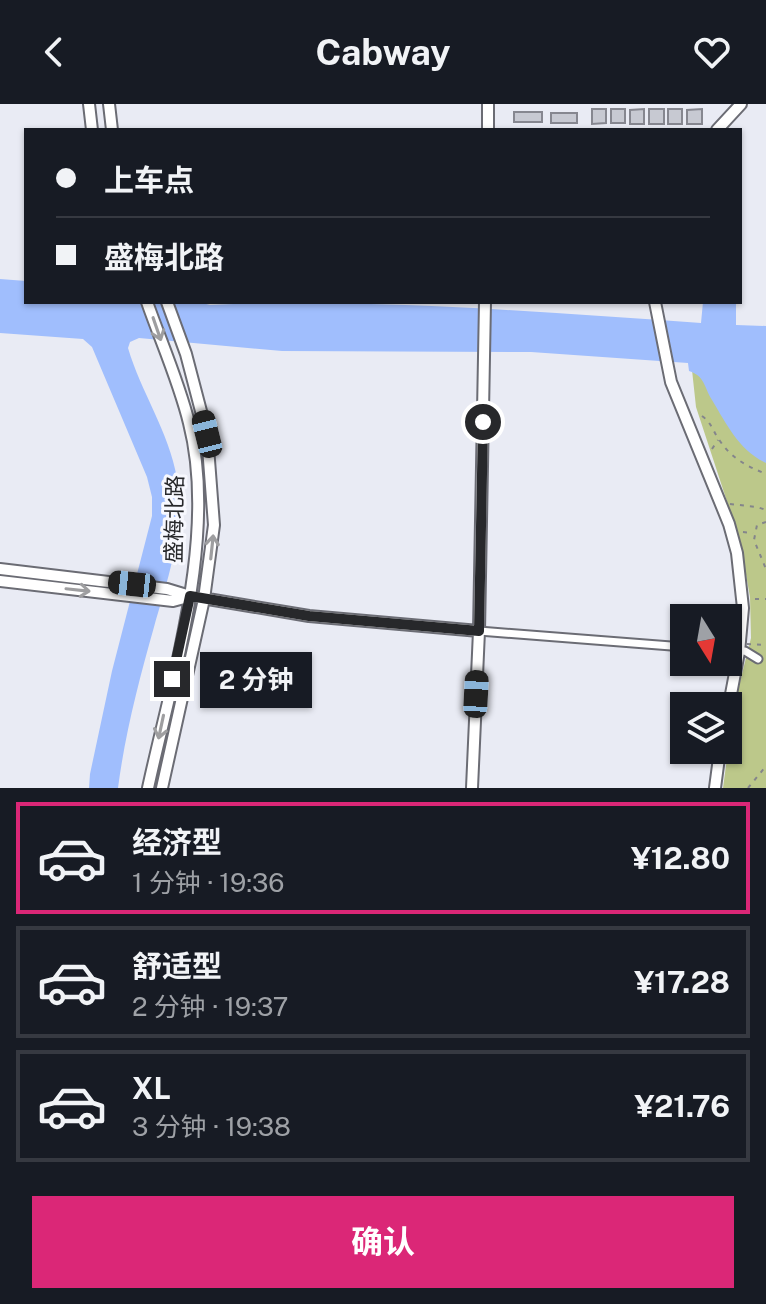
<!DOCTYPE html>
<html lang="zh">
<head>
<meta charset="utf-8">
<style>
  :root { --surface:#171b24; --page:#20242c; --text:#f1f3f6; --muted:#9ea1a6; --line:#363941; --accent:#db2777 }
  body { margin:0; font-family:"Public Sans","Noto Sans SC",sans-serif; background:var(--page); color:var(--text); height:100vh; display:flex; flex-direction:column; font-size:30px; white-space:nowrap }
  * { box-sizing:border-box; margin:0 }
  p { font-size:26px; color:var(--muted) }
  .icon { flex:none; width:44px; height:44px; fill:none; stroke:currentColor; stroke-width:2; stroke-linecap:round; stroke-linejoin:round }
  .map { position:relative; height:684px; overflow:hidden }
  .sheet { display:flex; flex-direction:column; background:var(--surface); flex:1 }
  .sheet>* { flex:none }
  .top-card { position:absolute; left:24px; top:24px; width:718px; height:176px; border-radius:0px; box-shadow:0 2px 6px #0004; display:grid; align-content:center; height:176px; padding:0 32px; background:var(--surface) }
  .needle { width:52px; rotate:169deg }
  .controls { position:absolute; left:670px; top:500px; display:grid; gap:16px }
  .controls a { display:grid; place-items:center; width:72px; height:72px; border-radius:0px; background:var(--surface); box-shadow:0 2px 6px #0004; font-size:40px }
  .end { position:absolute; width:36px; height:36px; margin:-18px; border:10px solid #27282b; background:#fff; box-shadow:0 0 0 4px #fff }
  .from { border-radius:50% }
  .bubble { position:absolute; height:56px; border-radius:0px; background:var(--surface); box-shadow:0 2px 6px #0004; font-size:26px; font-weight:700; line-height:56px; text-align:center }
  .car { position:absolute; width:24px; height:48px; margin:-24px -12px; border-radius:10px; box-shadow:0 0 6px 2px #0007; background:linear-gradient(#222 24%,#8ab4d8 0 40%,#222 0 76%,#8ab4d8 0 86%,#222 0) }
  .top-card b { display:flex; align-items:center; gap:28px; height:76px; font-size:30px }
  .top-card b+b { border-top:2px solid var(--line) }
  .top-card i { width:20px; height:20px; background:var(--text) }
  ul { padding:14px 0 0; list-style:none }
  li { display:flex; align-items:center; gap:24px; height:112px; margin:0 16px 12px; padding:0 16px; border:4px solid var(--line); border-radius:0px }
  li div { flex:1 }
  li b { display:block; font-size:30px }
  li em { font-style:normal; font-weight:700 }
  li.current { border-color:var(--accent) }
  li>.icon { width:72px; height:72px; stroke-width:1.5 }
  .cta { display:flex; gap:16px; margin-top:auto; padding:16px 32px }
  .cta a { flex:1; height:92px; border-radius:0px; background:var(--accent); color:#fff; font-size:32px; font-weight:700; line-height:92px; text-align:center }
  header { display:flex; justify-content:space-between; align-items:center; height:104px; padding:0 32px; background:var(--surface); font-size:36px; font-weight:700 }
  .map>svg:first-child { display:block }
  .green { fill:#bcc88a }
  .water { fill:#a0befd }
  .building { fill:#c7c9d2; stroke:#868790; stroke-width:2 }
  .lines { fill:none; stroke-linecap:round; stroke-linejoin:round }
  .street-casing { stroke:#6b6c74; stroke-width:11 }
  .secondary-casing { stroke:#6b6c74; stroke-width:14 }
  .path { stroke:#84858b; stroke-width:2; stroke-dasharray:4 6; stroke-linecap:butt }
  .street { stroke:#fff; stroke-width:7 }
  .secondary { stroke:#fff; stroke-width:10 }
  .oneway { stroke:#9e9ea0 }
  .route { stroke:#27282b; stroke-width:10 }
  .labels { text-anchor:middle; stroke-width:6; stroke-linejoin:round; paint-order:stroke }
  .street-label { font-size:22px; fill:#27282b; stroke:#f7f8fe }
</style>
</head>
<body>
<header><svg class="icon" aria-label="back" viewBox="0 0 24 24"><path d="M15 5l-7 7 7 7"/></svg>Cabway<svg class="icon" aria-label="heart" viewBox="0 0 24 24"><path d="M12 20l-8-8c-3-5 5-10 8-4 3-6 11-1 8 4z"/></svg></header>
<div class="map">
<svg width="766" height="684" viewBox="0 0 766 684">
  <rect width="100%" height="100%" fill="#e9ebf4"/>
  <path class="green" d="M766,255V684H723L734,602L751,534L750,493L740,437L696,303L692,266Z"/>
  <path class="water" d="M0,175L26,177V198H199L210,201C373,194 537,208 701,219L703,198H736V221L766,222V359C739,346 727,321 712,296C704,283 705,272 689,267L688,259L531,248L282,247L139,234L130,238L128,244C141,288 169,328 177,374C185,426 168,474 154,523C139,576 125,630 118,684H89L90,670L112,567L152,412V393L147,373L92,243L83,235L0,229Z"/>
  <path class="building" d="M592,5H606V19L592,20Z
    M611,5H625V19H611Z
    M644,5V20H630V6Z
    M649,5H664V20H649Z
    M668,5H682V20H668Z
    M702,5V20H687V6Z
    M514,8H542V18H514Z
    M551,9H577V19H551Z"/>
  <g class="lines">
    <g class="street-casing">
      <path id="street" d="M479,527L684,543
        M728,547H745L758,555"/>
    </g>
    <g class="secondary-casing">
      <path id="secondary" d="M89,0L92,26
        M109,0L112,26
        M488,26V0
        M717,26L741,0
        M147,198C161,238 179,278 189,319C218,431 172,573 148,684
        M655,198L671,278L729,420L737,449L743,504L739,548L728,606
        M0,465L167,485L190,492L309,512L479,527
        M0,477L173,497L188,493
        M162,684L204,495L214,421L207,330L186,250L167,198
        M472,684L479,527L485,198
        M715,684L720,646"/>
    </g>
    <path class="path" d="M702,312C712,319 713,328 720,337C732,355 747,362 766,370
      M712,345L718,336
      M730,400L757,403L766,406
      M766,418L757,421L754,436L766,465
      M743,428L753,429
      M755,495H766
      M747,540L766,541
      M748,684L766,662"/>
    <use href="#street" class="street"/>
    <use href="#secondary" class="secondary"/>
  </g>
  <defs><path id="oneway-shaft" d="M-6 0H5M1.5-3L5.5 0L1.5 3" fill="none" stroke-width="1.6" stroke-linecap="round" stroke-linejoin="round" transform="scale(2)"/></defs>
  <g class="oneway">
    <use href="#oneway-shaft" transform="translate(157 225) rotate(71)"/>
    <use href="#oneway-shaft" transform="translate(212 443) rotate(-84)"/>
    <use href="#oneway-shaft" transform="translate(78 486) rotate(6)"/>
    <use href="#oneway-shaft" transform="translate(161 623) rotate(102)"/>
  </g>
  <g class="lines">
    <path class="route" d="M172,575L190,492L309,512L479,527L483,318"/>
  </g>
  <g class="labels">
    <g class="street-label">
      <text transform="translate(174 415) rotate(-89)" y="8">盛梅北路</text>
    </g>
  </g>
</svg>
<div class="controls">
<a><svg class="needle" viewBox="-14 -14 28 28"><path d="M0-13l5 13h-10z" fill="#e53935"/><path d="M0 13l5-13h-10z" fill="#9ea1a6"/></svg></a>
<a><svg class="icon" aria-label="layers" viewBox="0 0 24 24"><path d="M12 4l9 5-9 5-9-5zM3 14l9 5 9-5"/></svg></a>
</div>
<i class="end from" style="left:483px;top:318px"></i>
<i class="end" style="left:172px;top:575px"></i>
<div class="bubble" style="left:200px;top:548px;width:112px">2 分钟</div>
<i class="car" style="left:207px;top:330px;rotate:346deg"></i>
<i class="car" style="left:132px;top:480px;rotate:276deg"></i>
<i class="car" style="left:476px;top:590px;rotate:3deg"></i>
<div class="top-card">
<b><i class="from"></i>上车点</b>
<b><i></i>盛梅北路</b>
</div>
</div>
<section class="sheet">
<ul>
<li class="current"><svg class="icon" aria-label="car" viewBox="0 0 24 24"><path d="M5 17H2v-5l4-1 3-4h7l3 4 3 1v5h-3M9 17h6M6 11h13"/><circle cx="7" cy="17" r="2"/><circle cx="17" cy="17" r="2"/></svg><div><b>经济型</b><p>1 分钟 · 19:36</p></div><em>¥12.80</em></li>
<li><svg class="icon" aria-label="car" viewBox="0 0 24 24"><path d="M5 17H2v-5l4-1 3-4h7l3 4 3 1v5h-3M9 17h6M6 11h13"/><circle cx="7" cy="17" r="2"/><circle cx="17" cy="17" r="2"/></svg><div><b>舒适型</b><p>2 分钟 · 19:37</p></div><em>¥17.28</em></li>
<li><svg class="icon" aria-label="car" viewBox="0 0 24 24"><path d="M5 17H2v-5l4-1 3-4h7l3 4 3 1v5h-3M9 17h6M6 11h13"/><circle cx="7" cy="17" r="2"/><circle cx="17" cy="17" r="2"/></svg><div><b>XL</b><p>3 分钟 · 19:38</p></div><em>¥21.76</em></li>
</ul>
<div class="cta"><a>确认</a></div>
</section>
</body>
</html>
